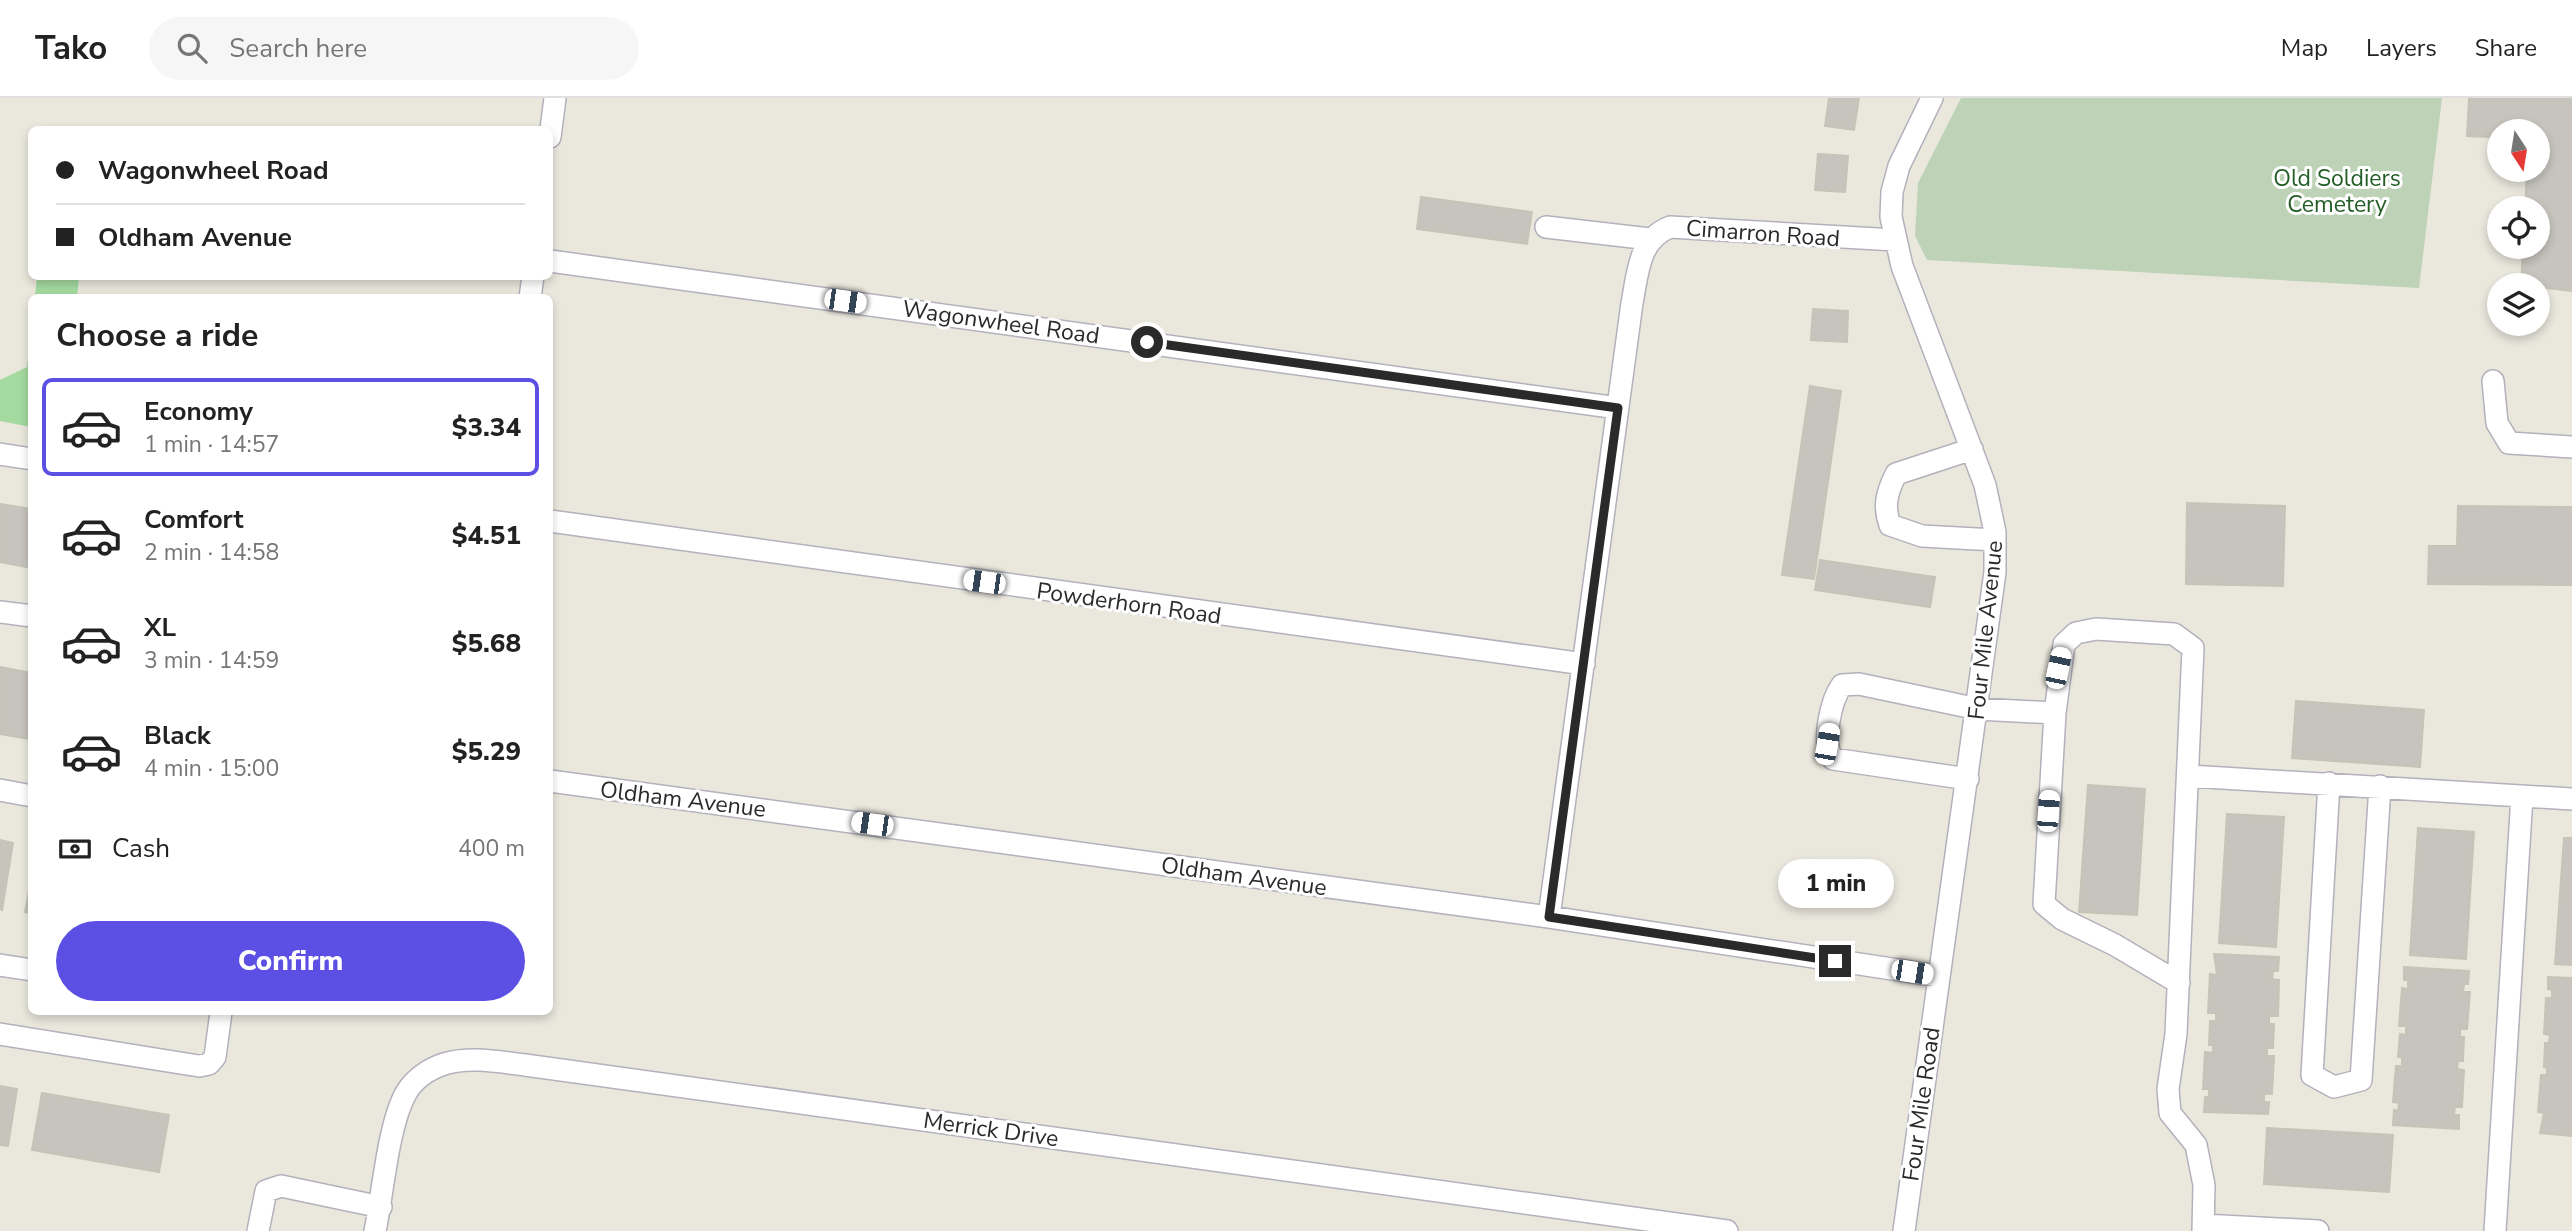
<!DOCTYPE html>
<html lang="en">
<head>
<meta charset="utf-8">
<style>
  :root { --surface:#fff; --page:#f6f6f6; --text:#222; --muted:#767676; --line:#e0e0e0; --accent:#5c50e4 }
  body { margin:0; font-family:"Nunito Sans",sans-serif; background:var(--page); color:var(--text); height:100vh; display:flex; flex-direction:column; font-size:26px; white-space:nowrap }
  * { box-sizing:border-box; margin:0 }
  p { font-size:23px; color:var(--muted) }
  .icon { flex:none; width:38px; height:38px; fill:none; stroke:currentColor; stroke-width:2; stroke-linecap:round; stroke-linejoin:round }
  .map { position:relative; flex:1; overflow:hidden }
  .side { position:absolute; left:28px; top:196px; width:525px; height:721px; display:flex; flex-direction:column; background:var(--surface); border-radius:10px; box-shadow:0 4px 10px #0003 }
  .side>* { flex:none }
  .hud { position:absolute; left:28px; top:28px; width:525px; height:154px; border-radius:10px; box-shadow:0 4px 10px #0003; display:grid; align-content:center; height:154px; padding:0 28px; background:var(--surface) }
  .needle { width:46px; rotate:168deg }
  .tools { position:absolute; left:2487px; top:21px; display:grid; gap:14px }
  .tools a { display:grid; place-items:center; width:63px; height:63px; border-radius:50%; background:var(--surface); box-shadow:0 4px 10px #0003; font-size:35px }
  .end { position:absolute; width:32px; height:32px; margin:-16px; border:9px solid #2a2a2a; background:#fff; box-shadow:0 0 0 4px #fff }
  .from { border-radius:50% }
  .bubble { position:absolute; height:49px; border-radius:24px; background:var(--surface); box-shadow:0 4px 10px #0003; font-size:23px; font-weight:800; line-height:49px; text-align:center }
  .car { position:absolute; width:21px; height:42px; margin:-21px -10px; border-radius:9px; box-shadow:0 0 5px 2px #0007; background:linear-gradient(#fff 24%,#345 0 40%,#fff 0 76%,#345 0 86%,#fff 0) }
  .hud b { display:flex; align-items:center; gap:24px; height:66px; font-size:26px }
  .hud b+b { border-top:2px solid var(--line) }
  .hud i { width:18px; height:18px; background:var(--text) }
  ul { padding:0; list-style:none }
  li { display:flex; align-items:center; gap:21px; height:98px; margin:0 14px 10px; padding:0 14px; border:4px solid transparent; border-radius:10px }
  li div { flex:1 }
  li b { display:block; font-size:26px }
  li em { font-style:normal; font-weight:800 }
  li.selected { border-color:var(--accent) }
  li>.icon { width:63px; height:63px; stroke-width:1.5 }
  h2 { padding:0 28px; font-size:32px; line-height:84px }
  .pay { display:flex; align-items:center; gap:18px; height:77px; padding:0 28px; font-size:26px }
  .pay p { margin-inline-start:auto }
  .primary-button { display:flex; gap:14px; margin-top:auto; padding:14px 28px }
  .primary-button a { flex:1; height:80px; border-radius:42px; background:var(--accent); color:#fff; font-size:28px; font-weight:800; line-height:80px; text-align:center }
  header { display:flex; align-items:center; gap:42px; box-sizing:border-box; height:98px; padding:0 35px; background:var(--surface); border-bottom:2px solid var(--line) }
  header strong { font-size:33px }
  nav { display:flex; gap:38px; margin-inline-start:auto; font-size:24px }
  .search { width:490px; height:63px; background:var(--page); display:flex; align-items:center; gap:18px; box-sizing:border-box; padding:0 24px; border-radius:38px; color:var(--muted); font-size:26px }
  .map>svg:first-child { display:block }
  .green { fill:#a4daa0 }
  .cemetery { fill:#bdd2b7 }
  .building { fill:#c6c4bd; stroke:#c5c4b7; stroke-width:2 }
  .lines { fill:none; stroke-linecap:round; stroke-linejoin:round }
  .minor-casing { stroke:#b2b1bc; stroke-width:24 }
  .minor { stroke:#fff; stroke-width:21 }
  .route { stroke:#2a2a2a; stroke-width:9 }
  .labels { text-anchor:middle; stroke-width:6; stroke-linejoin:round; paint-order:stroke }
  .park-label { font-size:23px; fill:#235e26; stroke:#fff }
  .street-label { font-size:23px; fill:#2a2a2a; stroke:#fff }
</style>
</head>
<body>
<header>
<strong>Tako</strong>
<div class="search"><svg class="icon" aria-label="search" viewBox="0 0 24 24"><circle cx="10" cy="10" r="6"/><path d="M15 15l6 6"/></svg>Search here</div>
<nav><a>Map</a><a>Layers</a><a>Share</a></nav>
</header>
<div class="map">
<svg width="2572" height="1133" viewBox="0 0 2572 1133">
  <rect width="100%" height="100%" fill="#eae8dd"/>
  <path class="green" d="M37,179H79L77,199H35Z
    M31,228L32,329H31L0,323V282L27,269Z"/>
  <path class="cemetery" d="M1961,0H2442L2419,190L1927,162L1915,138L1918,85Z"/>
  <path class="building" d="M1829,0H1859L1854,32L1825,28Z
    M2469,0H2572V193L2521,187L2523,149H2538V110H2525L2527,72H2538V33H2499V44H2490V39L2467,38Z
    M1818,56L1848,58L1845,94L1815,92Z
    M1421,99L1532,114L1527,146L1417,131Z
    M1813,211L1848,213L1847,244L1811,242Z
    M1810,288L1841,293L1814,481L1782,477Z
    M2187,405L2285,408L2283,488L2186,486Z
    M0,406L32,411V470L0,464Z
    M2458,408L2572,409V487L2428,486L2429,448H2457Z
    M1820,462L1935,479L1930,509L1815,492Z
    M0,569L32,575L29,641L0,636Z
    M2296,603L2424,612L2420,669L2292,660Z
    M2088,687L2145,691L2137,817L2079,814Z
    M2227,716L2284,719L2276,849L2219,845Z
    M2418,730L2474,734L2466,861L2410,857Z
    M2564,740H2572V867L2555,866Z
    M0,742L13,745L2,812L0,811Z
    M32,778V816L25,814Z
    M2214,856L2279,859L2278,873H2273L2272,881L2279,882L2278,918H2269V926H2274L2273,950H2267V958H2274L2272,996H2264V1004H2269L2268,1016L2204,1014L2205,999H2209V991H2203L2205,954L2213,955V947H2209L2210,923H2216V915H2208L2210,876L2217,877Z
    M2404,869L2469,873L2468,886H2464L2463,894H2470L2467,931H2460V939H2464L2463,963H2458L2457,971L2464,972L2462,1009H2455L2454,1017H2459V1031L2393,1027L2394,1012L2398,1013L2399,1005L2393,1004L2396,968H2402V959H2398L2400,936L2406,937V928H2399L2402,890L2408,891V882H2404Z
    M2548,879L2572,880V1038L2540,1035L2544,1015L2538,1014L2541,977H2547V970L2544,969L2545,945H2549L2550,937L2544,936L2546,900H2552V892L2548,891Z
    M0,988L17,991L8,1048L0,1047Z
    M42,995L169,1017L159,1074L32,1052Z
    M2267,1030L2393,1037L2389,1094L2264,1086Z"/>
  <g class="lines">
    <g class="minor-casing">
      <path id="minor" d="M550,39L555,0
        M1546,129L1650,141
        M550,163L1618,310
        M530,200L533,178
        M2493,283L2497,325L2509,345L2572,349
        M1972,351L1896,376C1887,394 1883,408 1890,427L1922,438L1995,442
        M0,356L32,361
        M550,423L1584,566
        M0,514L32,518
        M2055,615L2044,806L2062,821L2115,847L2179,885
        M2189,678L2572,701
        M1968,681L1833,661C1821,645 1831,602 1842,587L1859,586L1978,611L2055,615L2064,546L2076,535L2096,531L2174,536L2193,550L2176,936L2168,991L2170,1015L2196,1047L2204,1087L2203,1133
        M550,683L1549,819L1938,878
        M2329,685L2312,977L2334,989L2361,982L2380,688
        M0,692L32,698
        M1549,819L1632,205C1638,175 1638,142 1670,129L1895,142
        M0,867L32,872
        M0,936L199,968L209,966L215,959L221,914
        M2204,1127L2318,1133
        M258,1133L266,1093L281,1088L381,1109
        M375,1133C383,1095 388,1027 406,995C414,981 429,971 444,966C470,958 499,964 525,967L1727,1133
        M1904,1133L1995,474V434L1985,387L1902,168L1891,119L1892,94L1899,68L1932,0
        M2495,1133L2522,698"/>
    </g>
    <use href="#minor" class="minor"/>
  </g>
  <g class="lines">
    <path class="route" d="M1147,244L1618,310L1549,819L1835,863"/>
  </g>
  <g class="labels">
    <g class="park-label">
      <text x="2337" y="88">Old Soldiers<tspan x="2337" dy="26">Cemetery</tspan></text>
    </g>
    <g class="street-label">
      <text transform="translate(1763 135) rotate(4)" y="8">Cimarron Road</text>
      <text transform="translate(1001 224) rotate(8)" y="8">Wagonwheel Road</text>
      <text transform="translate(1129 505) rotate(8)" y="8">Powderhorn Road</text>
      <text transform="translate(1985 532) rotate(-84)" y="8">Four Mile Avenue</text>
      <text transform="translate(683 701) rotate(7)" y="8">Oldham Avenue</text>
      <text transform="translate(1244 778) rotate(8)" y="8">Oldham Avenue</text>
      <text transform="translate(1921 1006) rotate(-82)" y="8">Four Mile Road</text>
      <text transform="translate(991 1031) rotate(8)" y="8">Merrick Drive</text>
    </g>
  </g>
</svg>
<div class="tools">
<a><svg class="needle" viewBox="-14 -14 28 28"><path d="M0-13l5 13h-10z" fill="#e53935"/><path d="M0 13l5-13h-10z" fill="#767676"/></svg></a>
<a><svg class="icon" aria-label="locate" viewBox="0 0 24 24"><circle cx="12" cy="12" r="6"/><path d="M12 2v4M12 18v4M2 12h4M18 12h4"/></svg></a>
<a><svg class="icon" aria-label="layers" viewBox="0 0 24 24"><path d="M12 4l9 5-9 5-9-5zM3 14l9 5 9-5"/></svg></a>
</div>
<i class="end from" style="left:1147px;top:244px"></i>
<i class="end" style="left:1835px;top:863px"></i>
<div class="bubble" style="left:1778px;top:761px;width:116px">1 min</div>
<i class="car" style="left:845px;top:203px;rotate:98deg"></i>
<i class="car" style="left:984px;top:484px;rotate:278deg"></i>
<i class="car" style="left:2058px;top:570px;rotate:12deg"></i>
<i class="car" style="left:1827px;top:646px;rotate:10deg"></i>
<i class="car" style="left:2048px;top:713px;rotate:4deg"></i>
<i class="car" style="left:872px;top:726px;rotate:278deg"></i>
<i class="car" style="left:1912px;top:874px;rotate:99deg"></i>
<div class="hud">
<b><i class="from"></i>Wagonwheel Road</b>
<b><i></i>Oldham Avenue</b>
</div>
<section class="side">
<h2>Choose a ride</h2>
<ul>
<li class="selected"><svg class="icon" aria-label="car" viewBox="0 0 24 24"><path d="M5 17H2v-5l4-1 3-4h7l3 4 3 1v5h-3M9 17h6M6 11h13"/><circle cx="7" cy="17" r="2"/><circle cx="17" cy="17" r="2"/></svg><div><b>Economy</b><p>1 min · 14:57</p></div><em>$3.34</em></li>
<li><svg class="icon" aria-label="car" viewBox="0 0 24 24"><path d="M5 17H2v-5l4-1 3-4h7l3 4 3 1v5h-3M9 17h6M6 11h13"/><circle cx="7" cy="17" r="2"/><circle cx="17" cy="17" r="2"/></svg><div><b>Comfort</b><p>2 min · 14:58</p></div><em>$4.51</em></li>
<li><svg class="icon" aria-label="car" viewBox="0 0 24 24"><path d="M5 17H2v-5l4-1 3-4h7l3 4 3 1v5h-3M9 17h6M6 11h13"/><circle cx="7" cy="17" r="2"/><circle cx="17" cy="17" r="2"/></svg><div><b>XL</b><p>3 min · 14:59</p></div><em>$5.68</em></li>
<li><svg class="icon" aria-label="car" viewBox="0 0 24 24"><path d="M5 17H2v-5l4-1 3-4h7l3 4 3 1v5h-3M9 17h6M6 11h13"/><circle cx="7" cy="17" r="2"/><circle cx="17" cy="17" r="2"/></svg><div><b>Black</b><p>4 min · 15:00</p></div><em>$5.29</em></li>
</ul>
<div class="pay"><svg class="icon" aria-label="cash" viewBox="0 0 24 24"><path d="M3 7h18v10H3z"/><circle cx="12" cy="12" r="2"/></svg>Cash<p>400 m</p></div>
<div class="primary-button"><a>Confirm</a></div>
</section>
</div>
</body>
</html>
